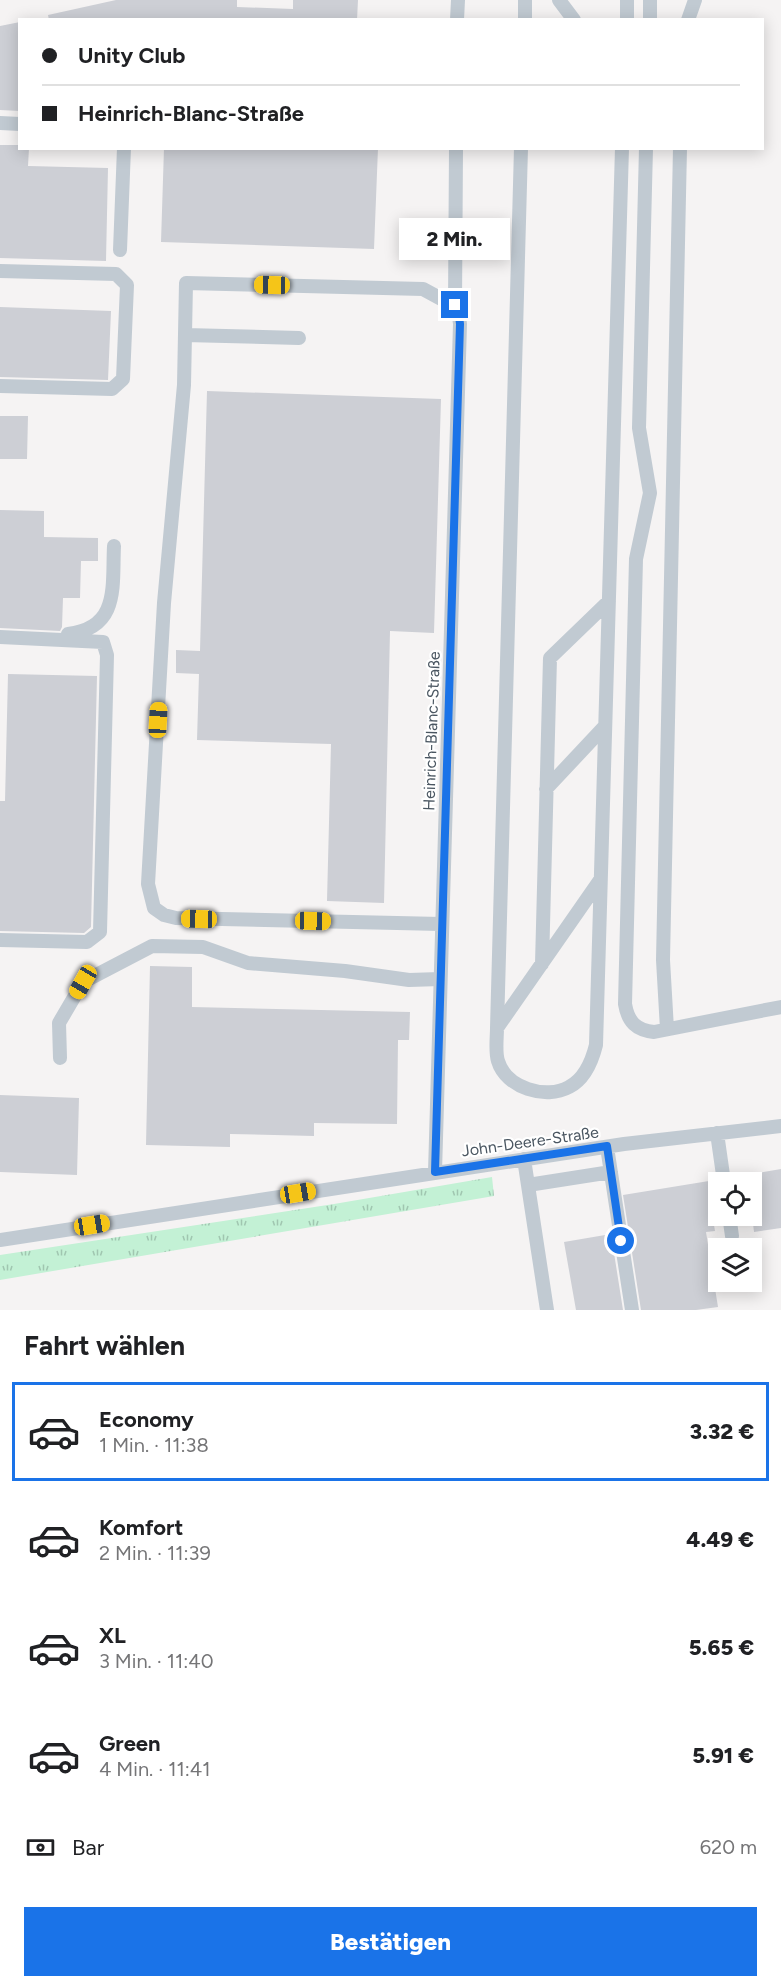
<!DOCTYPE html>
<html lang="de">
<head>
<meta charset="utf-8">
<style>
  :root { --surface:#fff; --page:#f2f2f2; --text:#202124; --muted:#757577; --line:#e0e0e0; --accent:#1a73e8 }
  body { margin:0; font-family:Figtree,sans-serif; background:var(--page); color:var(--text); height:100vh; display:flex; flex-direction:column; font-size:22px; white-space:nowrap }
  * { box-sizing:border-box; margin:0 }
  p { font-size:20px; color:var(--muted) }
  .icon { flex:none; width:33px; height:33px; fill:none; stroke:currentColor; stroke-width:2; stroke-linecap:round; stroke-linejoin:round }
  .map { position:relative; height:1310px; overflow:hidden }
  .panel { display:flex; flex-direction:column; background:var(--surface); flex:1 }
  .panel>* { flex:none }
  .banner { position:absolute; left:18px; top:18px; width:746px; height:132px; border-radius:0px; box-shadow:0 3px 15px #0003; display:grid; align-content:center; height:132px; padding:0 24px; background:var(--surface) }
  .fabs { position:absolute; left:708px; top:1172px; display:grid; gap:12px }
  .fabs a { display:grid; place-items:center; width:54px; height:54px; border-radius:0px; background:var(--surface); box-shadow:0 3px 15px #0003; font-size:30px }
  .end { position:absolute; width:27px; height:27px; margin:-14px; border:8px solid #1a73e8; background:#fff; box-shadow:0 0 0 3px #fff }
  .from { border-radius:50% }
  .bubble { position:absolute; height:42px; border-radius:0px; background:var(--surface); box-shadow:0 3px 15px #0003; font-size:20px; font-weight:800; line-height:42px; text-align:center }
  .car { position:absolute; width:18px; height:36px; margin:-18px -9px; border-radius:8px; box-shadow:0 0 4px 2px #0007; background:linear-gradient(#f5c518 24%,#345 0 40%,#f5c518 0 76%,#345 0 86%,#f5c518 0) }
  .banner b { display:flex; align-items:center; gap:21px; height:57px; font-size:22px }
  .banner b+b { border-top:2px solid var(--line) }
  .banner i { width:15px; height:15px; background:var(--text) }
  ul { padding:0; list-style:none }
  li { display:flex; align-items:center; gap:18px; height:99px; margin:0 12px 9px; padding:0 12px; border:3px solid transparent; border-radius:0px }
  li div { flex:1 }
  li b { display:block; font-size:22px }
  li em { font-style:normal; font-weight:800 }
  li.selected { border-color:var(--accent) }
  li>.icon { width:54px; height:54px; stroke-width:1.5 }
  h2 { padding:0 24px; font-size:27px; line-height:72px }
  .pay { display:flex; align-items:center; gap:15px; height:66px; padding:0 24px; font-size:22px }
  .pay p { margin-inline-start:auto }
  .action { display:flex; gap:12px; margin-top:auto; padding:12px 24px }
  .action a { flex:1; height:69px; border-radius:0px; background:var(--accent); color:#fff; font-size:24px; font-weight:800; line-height:69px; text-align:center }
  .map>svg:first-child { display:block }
  .grass { fill:url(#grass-tufts) }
  .building { fill:#cdcfd5 }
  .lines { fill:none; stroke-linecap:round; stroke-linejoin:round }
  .minor { stroke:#c1cad2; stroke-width:14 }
  .route { stroke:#1a73e8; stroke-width:8 }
  .labels { text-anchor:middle; stroke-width:4.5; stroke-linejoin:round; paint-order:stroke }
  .street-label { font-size:16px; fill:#4a5661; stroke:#fff }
</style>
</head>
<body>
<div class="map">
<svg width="781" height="1310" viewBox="0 0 781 1310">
  <defs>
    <pattern id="grass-tufts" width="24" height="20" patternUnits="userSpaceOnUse" patternTransform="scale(1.5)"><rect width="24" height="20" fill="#c3f1d5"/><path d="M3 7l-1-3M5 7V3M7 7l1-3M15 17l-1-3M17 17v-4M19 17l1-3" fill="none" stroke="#a0c6b0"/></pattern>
  </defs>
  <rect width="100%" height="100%" fill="#f5f3f3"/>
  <path class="grass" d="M492,1177L494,1196L0,1280V1255L334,1204Z"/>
  <path class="building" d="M116,0H237V7L293,9V0H358L357,20H49L48,15Z
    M20,22V111L0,110V26Z
    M0,145H20V148H29L28,166L108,168L106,261L0,258Z
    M164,148H378L374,249L161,242Z
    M0,307L111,311L108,380L0,377Z
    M207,391L441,399L434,633L390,631L384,903L327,901L331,744L197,740L199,674L176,673V650L200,651Z
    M0,416H28L27,459H0Z
    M0,510L44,511V537L98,538V561H81L80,598H63L62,627L60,631L0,628Z
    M8,674L97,676L91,927L84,933L0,931V801H5Z
    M150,966L192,967V1007L410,1012L409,1040H398L397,1124L314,1123V1136L230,1134V1147L146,1145Z
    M0,1095L79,1098L77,1175L0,1172Z
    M781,1169V1228L754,1232L752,1215V1174Z
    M715,1180L718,1206L711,1207L715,1231L706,1232L718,1307L696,1310H641L623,1195Z
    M611,1234L623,1310H576L564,1242Z"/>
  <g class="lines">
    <path class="minor" d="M559,0L574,20
      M457,20L458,0
      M525,20V0
      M627,20V0
      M650,20V0
      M688,20L695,0
      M0,123L20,124
      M521,148L497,1028C497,1038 495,1052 498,1061C506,1088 546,1100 569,1087C585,1079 592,1061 596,1045L622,148
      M646,148L639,428L650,493L636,559L625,1004C628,1022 636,1030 654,1032L781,1007
      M120,250L124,148
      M0,271L116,274L127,285L123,379L112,389L0,386
      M455,305L456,148
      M185,335L299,338
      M68,634C120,628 112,586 114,546
      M0,637L103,642L107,655L100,932L87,942L0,940
      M546,789L605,726
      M542,964L550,658L609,601
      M497,1028L600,880
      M667,1029L663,960L680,148
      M60,1058L59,1023L83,982L152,946L203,947L248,963L345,971L409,980L440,979
      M717,1133L724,1182
      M607,1147L632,1310
      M524,1159L547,1310
      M435,1172L460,324L458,308L423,289L186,283L184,385L164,603L148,884L154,908L164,915L176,918L441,924
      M528,1185L611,1172
      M729,1215L732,1236
      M0,1240L624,1144L781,1126"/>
  </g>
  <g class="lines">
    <path class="route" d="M455,305L458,308L460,324L435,1172L607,1146L621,1241"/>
  </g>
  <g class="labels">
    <g class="street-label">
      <text transform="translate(431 731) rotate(-88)" y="6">Heinrich-Blanc-Straße</text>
      <text transform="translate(530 1141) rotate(-8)" y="6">John-Deere-Straße</text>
    </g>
  </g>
</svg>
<div class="fabs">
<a><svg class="icon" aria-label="locate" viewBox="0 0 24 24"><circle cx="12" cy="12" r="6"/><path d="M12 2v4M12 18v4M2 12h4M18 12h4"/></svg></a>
<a><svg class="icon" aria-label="layers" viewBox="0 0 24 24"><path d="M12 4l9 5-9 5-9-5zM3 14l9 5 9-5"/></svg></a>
</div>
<i class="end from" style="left:621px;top:1241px"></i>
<i class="end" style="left:455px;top:305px"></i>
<div class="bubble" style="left:399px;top:218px;width:111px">2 Min.</div>
<i class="car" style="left:272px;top:285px;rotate:271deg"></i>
<i class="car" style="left:158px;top:720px;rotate:3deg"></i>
<i class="car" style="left:199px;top:919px;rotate:271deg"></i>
<i class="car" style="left:313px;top:921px;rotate:91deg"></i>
<i class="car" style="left:83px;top:982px;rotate:210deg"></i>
<i class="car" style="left:298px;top:1193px;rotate:81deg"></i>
<i class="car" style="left:92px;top:1225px;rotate:81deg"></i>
<div class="banner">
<b><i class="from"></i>Unity Club</b>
<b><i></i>Heinrich-Blanc-Straße</b>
</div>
</div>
<section class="panel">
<h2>Fahrt wählen</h2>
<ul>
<li class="selected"><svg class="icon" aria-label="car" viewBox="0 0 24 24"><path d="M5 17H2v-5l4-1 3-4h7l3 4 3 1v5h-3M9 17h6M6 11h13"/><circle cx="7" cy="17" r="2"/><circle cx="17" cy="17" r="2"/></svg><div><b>Economy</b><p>1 Min. · 11:38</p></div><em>3.32 €</em></li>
<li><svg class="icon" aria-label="car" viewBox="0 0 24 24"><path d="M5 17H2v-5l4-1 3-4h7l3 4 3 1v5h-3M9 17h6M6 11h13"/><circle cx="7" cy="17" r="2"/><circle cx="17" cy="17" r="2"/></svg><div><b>Komfort</b><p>2 Min. · 11:39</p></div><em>4.49 €</em></li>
<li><svg class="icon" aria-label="car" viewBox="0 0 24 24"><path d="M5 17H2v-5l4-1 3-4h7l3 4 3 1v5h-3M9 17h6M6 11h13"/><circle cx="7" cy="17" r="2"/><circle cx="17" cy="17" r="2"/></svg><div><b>XL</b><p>3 Min. · 11:40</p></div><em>5.65 €</em></li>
<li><svg class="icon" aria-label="car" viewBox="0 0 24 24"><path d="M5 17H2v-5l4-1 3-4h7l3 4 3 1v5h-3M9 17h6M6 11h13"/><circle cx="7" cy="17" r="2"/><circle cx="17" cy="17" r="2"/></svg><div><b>Green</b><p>4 Min. · 11:41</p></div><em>5.91 €</em></li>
</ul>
<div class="pay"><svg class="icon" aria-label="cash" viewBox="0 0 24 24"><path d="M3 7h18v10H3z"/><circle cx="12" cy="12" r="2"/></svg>Bar<p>620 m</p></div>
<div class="action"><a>Bestätigen</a></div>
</section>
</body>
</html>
